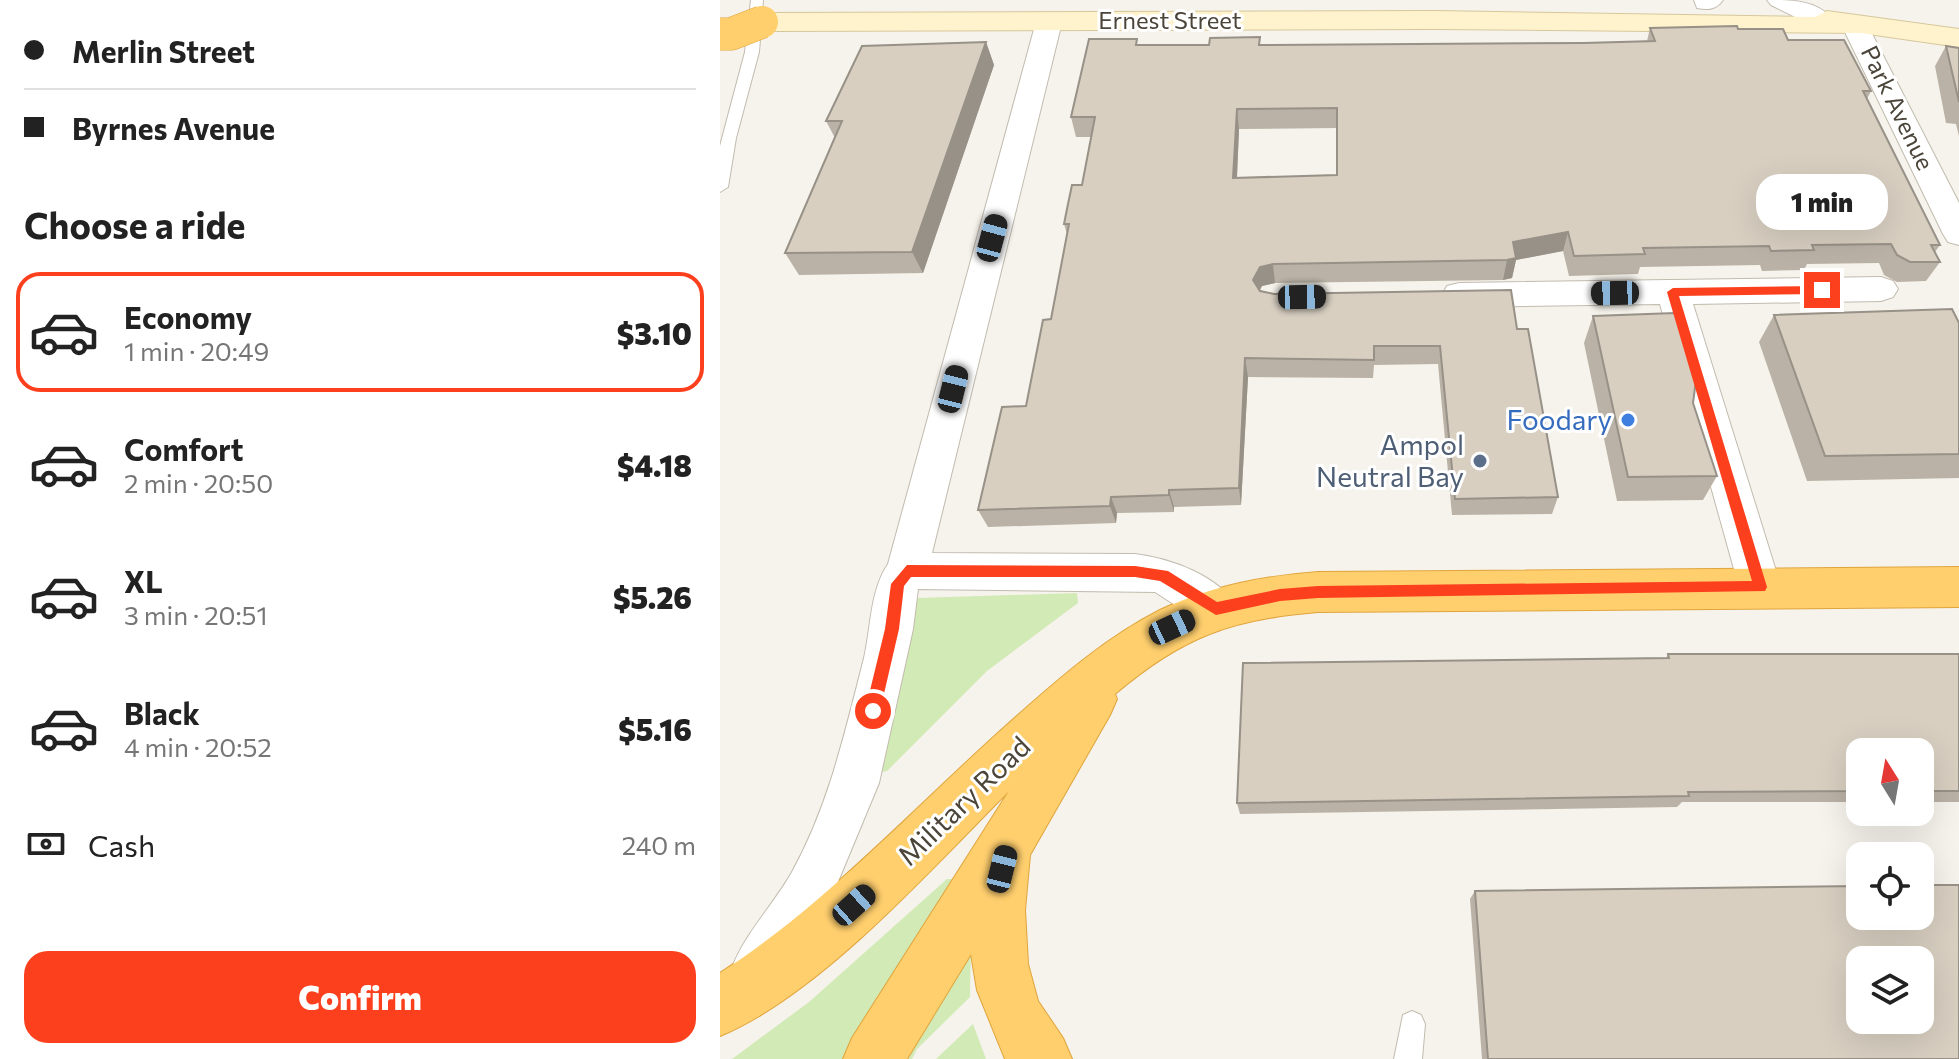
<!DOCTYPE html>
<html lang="en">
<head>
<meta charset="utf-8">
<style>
  :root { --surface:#fff; --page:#f2f2f2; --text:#222; --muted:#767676; --line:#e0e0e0; --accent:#fc3f1d }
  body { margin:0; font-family:Commissioner,sans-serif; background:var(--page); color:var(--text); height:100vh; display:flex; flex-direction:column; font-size:30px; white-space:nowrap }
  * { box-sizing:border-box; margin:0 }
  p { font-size:26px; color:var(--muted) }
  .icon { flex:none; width:44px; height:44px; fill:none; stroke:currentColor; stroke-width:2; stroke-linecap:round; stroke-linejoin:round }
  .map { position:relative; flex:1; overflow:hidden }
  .sheet { display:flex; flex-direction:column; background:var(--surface); width:720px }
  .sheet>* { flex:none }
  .hud { display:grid; align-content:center; height:176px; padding:0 24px; background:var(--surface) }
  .needle { width:52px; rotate:349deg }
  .fabs { position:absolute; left:1126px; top:738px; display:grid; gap:16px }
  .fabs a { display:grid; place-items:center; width:88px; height:88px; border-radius:16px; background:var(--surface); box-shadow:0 8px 32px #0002; font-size:40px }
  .end { position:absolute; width:36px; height:36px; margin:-18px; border:10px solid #fc3f1d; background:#fff; box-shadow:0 0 0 4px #fff }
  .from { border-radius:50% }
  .bubble { position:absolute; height:56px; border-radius:24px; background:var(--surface); box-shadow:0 8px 32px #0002; font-size:26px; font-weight:800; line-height:56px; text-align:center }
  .car { position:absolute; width:24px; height:48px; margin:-24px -12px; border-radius:10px; box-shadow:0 0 6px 2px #0007; background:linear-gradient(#222 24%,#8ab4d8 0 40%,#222 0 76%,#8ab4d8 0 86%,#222 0) }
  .hud b { display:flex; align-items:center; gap:28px; height:76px; font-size:30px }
  .hud b+b { border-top:2px solid var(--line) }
  .hud i { width:20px; height:20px; background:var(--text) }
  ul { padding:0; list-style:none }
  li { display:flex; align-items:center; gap:24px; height:120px; margin:0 16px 12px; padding:0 8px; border:4px solid transparent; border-radius:24px }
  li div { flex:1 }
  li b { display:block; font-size:30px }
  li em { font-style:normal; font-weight:800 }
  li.active { border-color:var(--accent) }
  li>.icon { width:72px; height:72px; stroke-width:1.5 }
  h2 { padding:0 24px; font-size:36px; line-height:96px }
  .pay { display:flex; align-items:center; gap:20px; height:88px; padding:0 24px; font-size:30px }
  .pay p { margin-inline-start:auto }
  .cta { display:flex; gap:16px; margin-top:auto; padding:16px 24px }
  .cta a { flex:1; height:92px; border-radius:24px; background:var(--accent); color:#fff; font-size:32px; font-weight:800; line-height:92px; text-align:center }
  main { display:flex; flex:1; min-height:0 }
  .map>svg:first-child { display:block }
  .green { fill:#d2eab5 }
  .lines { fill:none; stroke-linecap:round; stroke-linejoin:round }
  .lane-casing { stroke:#c2bbae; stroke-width:2 }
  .street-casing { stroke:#c2bbae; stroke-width:2 }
  .secondary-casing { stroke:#d6c79b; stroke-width:2 }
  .highway-casing { stroke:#e0a43c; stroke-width:2 }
  .lane { fill:#fff; fill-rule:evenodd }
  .street { fill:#fff; fill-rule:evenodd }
  .secondary { fill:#fff3cd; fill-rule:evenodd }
  .highway { fill:#ffcf6e; fill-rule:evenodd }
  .highway-bridge-casing { stroke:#e0a43c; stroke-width:33; stroke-linecap:butt }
  .highway-bridge { stroke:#ffcf6e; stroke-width:32 }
  .wall { fill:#bab2a6; fill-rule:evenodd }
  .shaded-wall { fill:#979187 }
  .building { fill:#d8cfc1; stroke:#979187; stroke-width:2; fill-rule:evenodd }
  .route { fill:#fc3f1d }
  .shop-dot { fill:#3f7fe0; stroke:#fff; stroke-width:3 }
  .service-dot { fill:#5c6f8a; stroke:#fff; stroke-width:3 }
  .labels { text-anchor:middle; stroke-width:6; stroke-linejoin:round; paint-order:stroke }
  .far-street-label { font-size:24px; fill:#4b4439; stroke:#fff }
  .shop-label { font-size:28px; fill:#366cbe; stroke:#fff; text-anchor:end }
  .service-label { font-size:28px; fill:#4e5e75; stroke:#fff; text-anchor:end }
  .street-label { font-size:28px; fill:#4b4439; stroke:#fff }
</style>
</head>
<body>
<main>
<section class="sheet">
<div class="hud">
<b><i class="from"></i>Merlin Street</b>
<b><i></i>Byrnes Avenue</b>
</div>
<h2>Choose a ride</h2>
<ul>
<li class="active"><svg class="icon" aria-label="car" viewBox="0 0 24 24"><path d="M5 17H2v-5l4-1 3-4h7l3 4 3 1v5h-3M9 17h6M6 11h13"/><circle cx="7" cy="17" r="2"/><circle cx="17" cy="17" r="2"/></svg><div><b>Economy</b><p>1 min · 20:49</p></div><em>$3.10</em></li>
<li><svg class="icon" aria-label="car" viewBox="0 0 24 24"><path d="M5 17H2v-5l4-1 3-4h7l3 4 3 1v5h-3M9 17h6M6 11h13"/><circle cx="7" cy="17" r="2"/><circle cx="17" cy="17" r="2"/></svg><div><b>Comfort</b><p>2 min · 20:50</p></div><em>$4.18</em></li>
<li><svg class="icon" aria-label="car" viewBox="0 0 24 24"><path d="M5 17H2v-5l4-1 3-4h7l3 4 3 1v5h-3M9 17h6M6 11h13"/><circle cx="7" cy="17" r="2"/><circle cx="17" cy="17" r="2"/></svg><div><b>XL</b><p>3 min · 20:51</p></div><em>$5.26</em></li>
<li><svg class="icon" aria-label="car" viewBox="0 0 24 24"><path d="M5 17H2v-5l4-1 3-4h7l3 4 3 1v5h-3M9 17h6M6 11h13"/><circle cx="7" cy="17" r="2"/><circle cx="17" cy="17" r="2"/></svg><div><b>Black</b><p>4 min · 20:52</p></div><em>$5.16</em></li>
</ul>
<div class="pay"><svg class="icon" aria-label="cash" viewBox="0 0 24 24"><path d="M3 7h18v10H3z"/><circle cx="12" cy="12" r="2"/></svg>Cash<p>240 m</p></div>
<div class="cta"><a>Confirm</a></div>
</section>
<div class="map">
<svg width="1239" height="1059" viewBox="0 0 1239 1059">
  <rect width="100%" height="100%" fill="#f6f3ec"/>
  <path class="green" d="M357,593L358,603L267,671L167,771L153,774L189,609L198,598Z
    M227,879H237L125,1059H12L89,1002Z
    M251,934L250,997L197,1049L192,1059H180Z
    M253,1024L266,1059H216Z"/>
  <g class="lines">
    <g class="lane-casing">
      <path id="lane" d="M31,0H43L39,52L16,138L8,187L0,192V146L25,52Z
        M692,1011L701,1015L705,1024L702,1059H674L683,1015Z"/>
    </g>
    <g class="street-casing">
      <path id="street" d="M974,0H1003C996,10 988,10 977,8Z
        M1047,0C1069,0 1097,0 1111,18L1107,24H1089L1051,5Z
        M329,14L338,16L342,22L212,553L415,554C449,558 502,576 517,609L511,622L496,628L481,622L435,592L198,589L193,629L159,783L107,908L57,983L39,991L21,983L13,965C27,931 54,904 72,872C109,805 125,732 144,658C151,628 150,590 168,564L316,22L320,16Z
        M1135,18L1144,20L1148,26L1239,203V245L1228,242L1223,234L1122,26L1126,20Z
        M1161,277L1173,281L1178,289L1173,297L1161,301L973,304L1061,587L1055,600L1040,605L1025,600L1019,587L940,304L739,307L727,304L722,295L727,286L739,283Z"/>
    </g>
    <g class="secondary-casing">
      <path id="secondary" d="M715,11L1095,17L1107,11L1239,29V47L1141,33L715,29L52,31L42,28L37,22L42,16L52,13Z"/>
    </g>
    <g class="highway-casing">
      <path id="highway" d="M1239,567V607L598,612C511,619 462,637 395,694L397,699L390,715L310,855L305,910L308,964L318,1001L343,1038L352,1059H285L257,990L251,954L187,1059H123L132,1038L289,791C211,869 101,994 0,1036V973C111,901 199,802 298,715C342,676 387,637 440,610C490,586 543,576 598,572Z"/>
    </g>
    <use href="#lane" class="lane"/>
    <use href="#street" class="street"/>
    <use href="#secondary" class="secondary"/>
    <use href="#highway" class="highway"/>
    <g class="highway-bridge-casing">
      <path id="highway-bridge" d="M0,34H11L42,22"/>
    </g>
    <use href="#highway-bridge" class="highway-bridge"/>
  </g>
  <path class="wall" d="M930,28L1018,29L1068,40L1151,91L1147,99L1220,245L1215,252L1220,262L1206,281L1177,282L1164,275L1159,263L1087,264L1084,270L1042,271L1040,265L920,267L918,274L849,276L843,251L796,260L792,278L783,280L555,283L542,286L540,290L554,294L797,329L838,497L832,514L732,515L718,364L654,365L653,378L528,377L521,505L454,507V512L397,513L396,523L268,527L258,510L306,406L331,319L347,234L344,224L362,185L371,137H356L351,117L418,45H489L540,37V45L864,43L927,41ZM617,128V175L517,178L519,129Z
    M266,42L274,65L203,273L79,275L65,253L115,138L106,121Z
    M1226,46L1239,48V136L1236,124L1226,123L1215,66Z
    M1054,315L1239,323V478L1087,481L1039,342Z
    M873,316L973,403L997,476L983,500L897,501L864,343Z
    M948,654H1239V802H1200V752H1140V802H962L957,807L520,814L517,803L946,658Z
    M755,891L1239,1059H762L750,899Z"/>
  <path class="shaded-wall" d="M266,42L274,65L203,273L192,252Z
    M517,109L519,129L516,198L513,178Z
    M848,232L843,251L796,260L792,278L783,280L787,260L793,242Z
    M553,264L555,283L542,286L535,299L533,280L540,267Z
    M525,358L528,377L521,505L519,488Z
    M449,490L454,507V512L449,495Z
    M391,497L397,513L396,523L390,506Z"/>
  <path class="building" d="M1017,26L1018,29H1063L1068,40H1124L1151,91H1143L1220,245H1211L1220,262H1190L1177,255L1171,244L1092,245L1094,250L1051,251L1049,246L923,248L925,254L854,256L848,232L793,242L796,258L787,260L553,264L540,267L533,280L540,291L554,294L791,290L797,329H808L838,497L735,499L720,346H654V360L525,358L519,488L449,490V495L391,497L390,506L258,510L282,407L306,406L323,320L331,319L349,224H344L348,204L352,185H362L375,117H351L369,39H417L416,45H489L490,38L540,37L539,45L864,43L935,41L930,28ZM617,108V175L513,178L517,109Z
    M266,42L192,252L65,253L122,121H106L142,46Z
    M1226,46L1239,48V102Z
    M1232,309L1239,323V454L1105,456L1054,315Z
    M955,313L976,380L973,403L997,476L908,477L873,316Z
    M948,654H1239V791H1200V752H1140V791L968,792L969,796L517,803L523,663L949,658Z
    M1200,885H1239V1059H768L755,891L1140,886V916H1200ZM1140,960H1200V1020H1140Z"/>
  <path class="route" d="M1102,286L1107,290L1102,294L959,296L1047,587L1045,591L598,598L560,601L496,615L440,581L415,577H191L184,586L179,629L160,711L158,716H147L145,711L165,629L171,584L187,565L415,566L448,571L497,602L560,589L598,586L1032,581L947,292L953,288Z"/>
  <circle class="shop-dot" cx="908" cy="420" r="8"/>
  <circle class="service-dot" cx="760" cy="461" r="8"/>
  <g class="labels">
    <g class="far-street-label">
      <text x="450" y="29">Ernest Street</text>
      <text transform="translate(1177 108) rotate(64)" y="8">Park Avenue</text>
    </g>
    <g class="shop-label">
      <text x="892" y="430">Foodary</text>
    </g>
    <g class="service-label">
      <text x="744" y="455">Ampol<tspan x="744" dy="32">Neutral Bay</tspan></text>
    </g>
    <g class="street-label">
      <text transform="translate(244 801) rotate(-44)" y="10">Military Road</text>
    </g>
  </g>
</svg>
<div class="fabs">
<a><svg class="needle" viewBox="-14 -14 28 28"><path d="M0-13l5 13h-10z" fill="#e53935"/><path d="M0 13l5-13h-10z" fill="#767676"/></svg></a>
<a><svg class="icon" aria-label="locate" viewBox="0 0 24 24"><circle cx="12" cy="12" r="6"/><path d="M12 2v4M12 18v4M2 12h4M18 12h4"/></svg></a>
<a><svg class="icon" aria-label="layers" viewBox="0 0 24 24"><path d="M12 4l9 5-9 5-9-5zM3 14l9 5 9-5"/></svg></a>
</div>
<i class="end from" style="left:153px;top:711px"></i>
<i class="end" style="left:1102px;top:290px"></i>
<div class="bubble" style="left:1036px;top:174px;width:132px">1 min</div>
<i class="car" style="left:272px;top:238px;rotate:15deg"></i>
<i class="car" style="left:895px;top:293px;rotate:269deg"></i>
<i class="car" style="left:582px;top:297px;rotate:89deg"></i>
<i class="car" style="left:233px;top:389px;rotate:14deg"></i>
<i class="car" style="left:452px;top:627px;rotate:65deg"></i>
<i class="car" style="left:282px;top:869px;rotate:14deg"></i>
<i class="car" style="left:134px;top:905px;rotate:48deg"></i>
</div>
</main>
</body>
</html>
